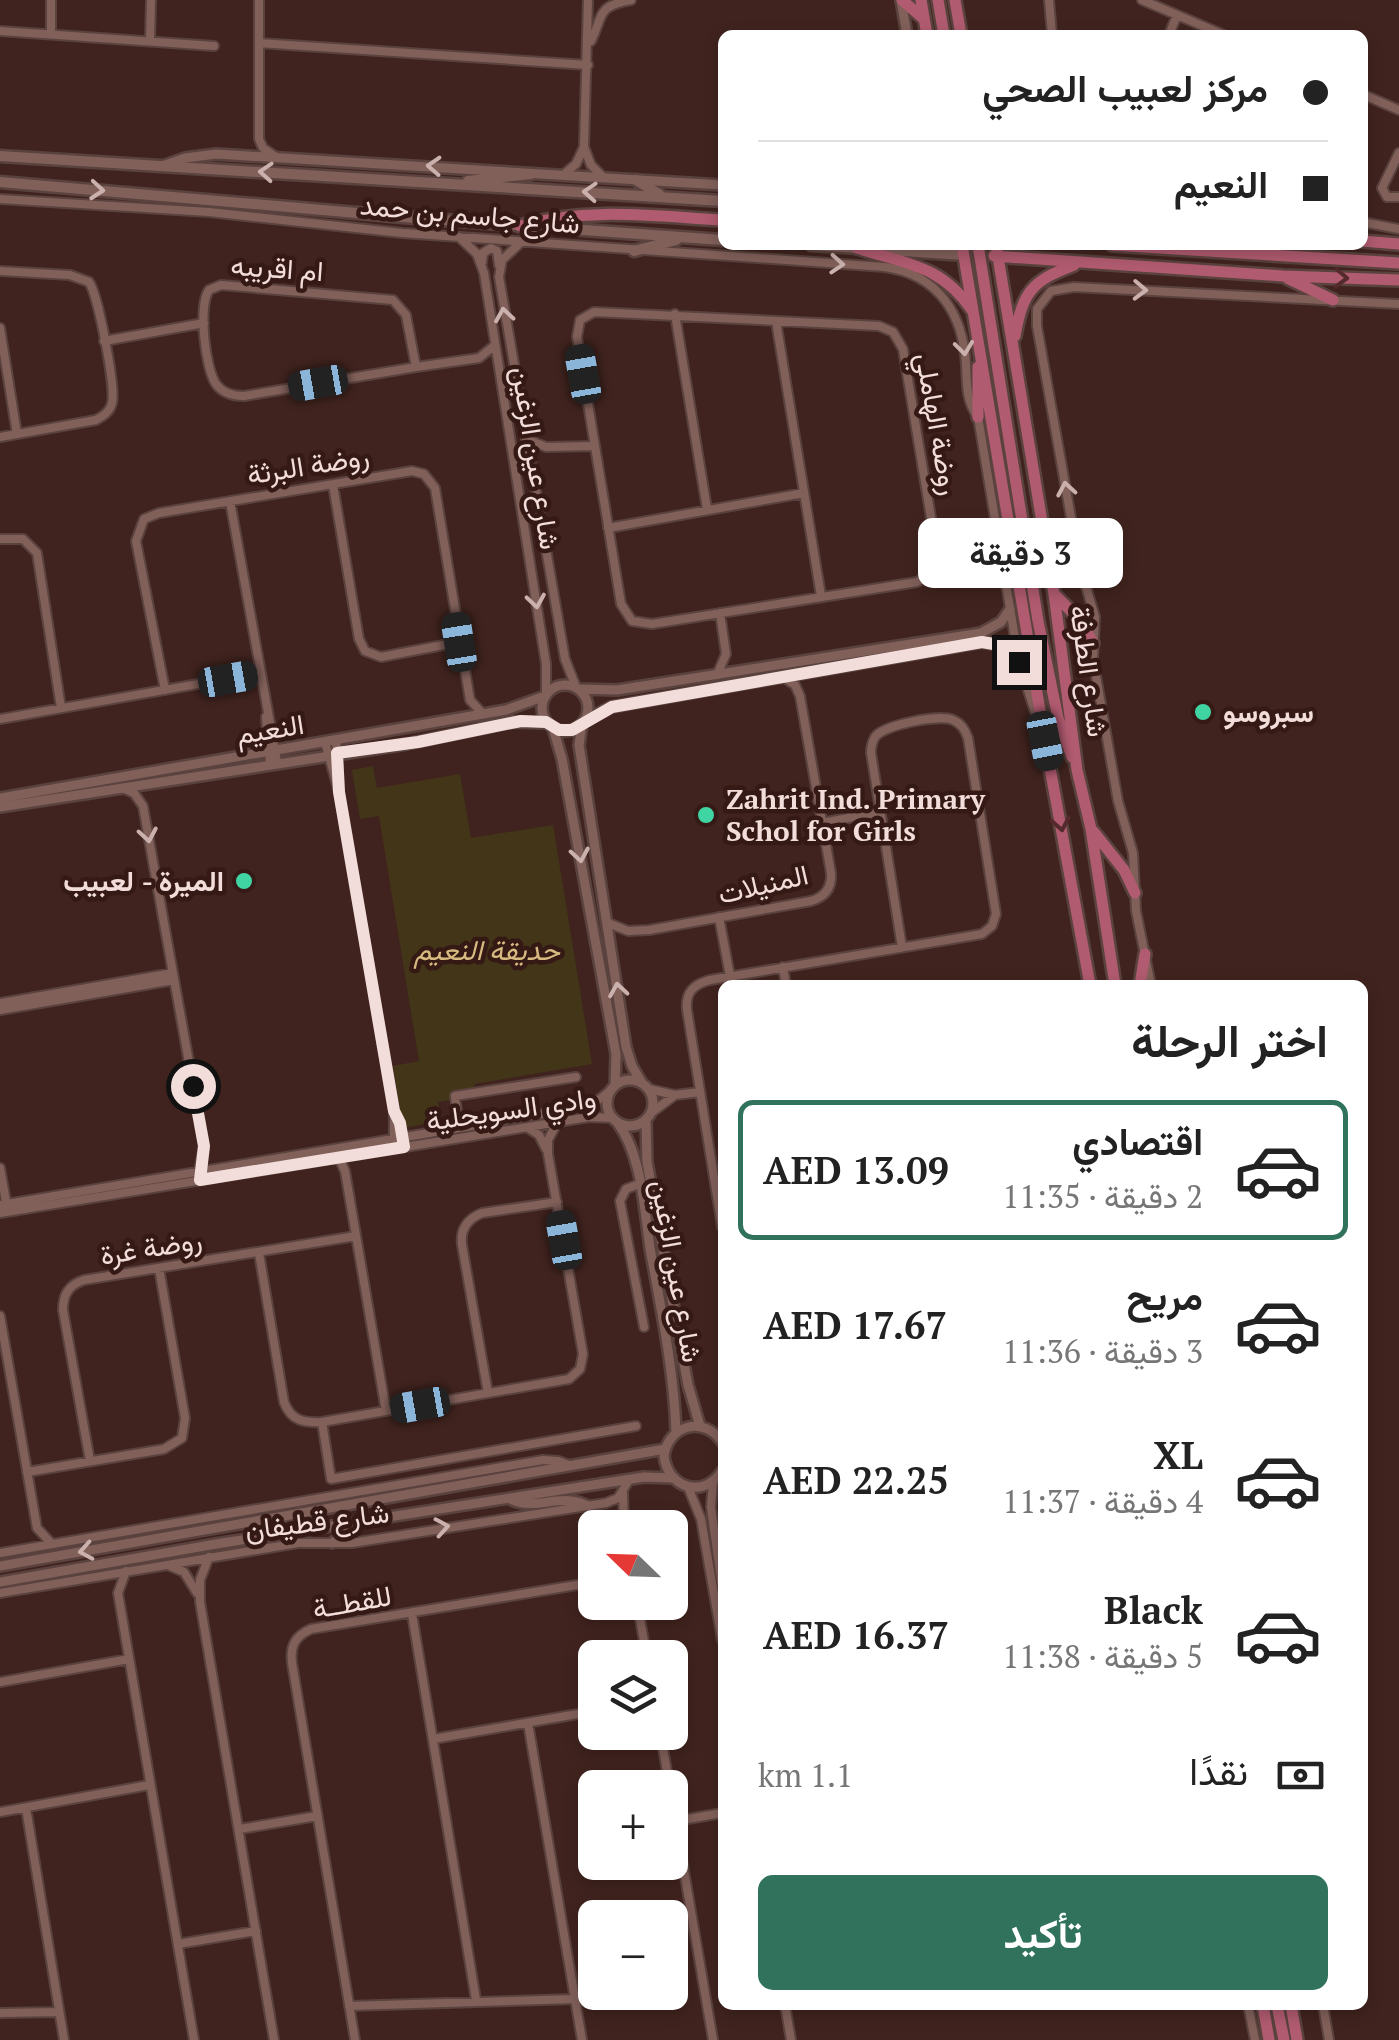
<!DOCTYPE html>
<html lang="ar">
<head>
<meta charset="utf-8">
<style>
  :root { --surface:#fff; --page:#f6f6f6; --text:#222; --muted:#767676; --line:#e0e0e0; --accent:#30725c }
  body { margin:0; font-family:"PT Serif",Vazirmatn,serif; background:var(--page); color:var(--text); direction:rtl; height:100vh; display:flex; flex-direction:column; font-size:38px; white-space:nowrap }
  * { box-sizing:border-box; margin:0 }
  p { font-size:32px; color:var(--muted) }
  .icon { flex:none; width:55px; height:55px; fill:none; stroke:currentColor; stroke-width:2; stroke-linecap:round; stroke-linejoin:round }
  .map { position:relative; flex:1; overflow:hidden; direction:ltr }
  .panel { position:absolute; left:718px; top:980px; width:650px; height:1030px; display:flex; flex-direction:column; background:var(--surface); border-radius:15px; box-shadow:0 5px 15px #0003; direction:rtl }
  .panel>* { flex:none }
  .top-card { position:absolute; left:718px; top:30px; width:650px; height:220px; border-radius:15px; box-shadow:0 5px 15px #0003; direction:rtl; display:grid; align-content:center; height:220px; padding:0 40px; background:var(--surface) }
  .needle { width:65px; rotate:293deg }
  .fabs { position:absolute; left:578px; top:1510px; display:grid; gap:20px }
  .fabs a { display:grid; place-items:center; width:110px; height:110px; border-radius:15px; background:var(--surface); box-shadow:0 5px 15px #0003; font-size:50px }
  .end { position:absolute; width:45px; height:45px; margin:-22px; border:12px solid #f2ddda; background:#111; box-shadow:0 0 0 5px #111 }
  .from { border-radius:50% }
  .bubble { position:absolute; height:70px; border-radius:15px; background:var(--surface); box-shadow:0 5px 15px #0003; font-size:32px; font-weight:700; line-height:70px; text-align:center; direction:rtl }
  .car { position:absolute; width:30px; height:60px; margin:-30px -15px; border-radius:12px; box-shadow:0 0 8px 2px #0007; background:linear-gradient(#222 24%,#8ab4d8 0 40%,#222 0 76%,#8ab4d8 0 86%,#222 0) }
  .top-card b { display:flex; align-items:center; gap:35px; height:95px; font-size:38px }
  .top-card b+b { border-top:2px solid var(--line) }
  .top-card i { width:25px; height:25px; background:var(--text) }
  ul { padding:0; list-style:none }
  li { display:flex; align-items:center; gap:30px; height:140px; margin:0 20px 15px; padding:0 20px; border:5px solid transparent; border-radius:15px }
  li div { flex:1 }
  li b { display:block; font-size:38px }
  li em { font-style:normal; font-weight:700 }
  li.on { border-color:var(--accent) }
  li>.icon { width:90px; height:90px; stroke-width:1.5 }
  h2 { padding:0 40px; font-size:45px; line-height:120px }
  .pay { display:flex; align-items:center; gap:25px; height:110px; padding:0 40px; font-size:38px }
  .pay p { margin-inline-start:auto }
  .cta { display:flex; gap:20px; margin-top:auto; padding:20px 40px }
  .cta a { flex:1; height:115px; border-radius:15px; background:var(--accent); color:#fff; font-size:40px; font-weight:700; line-height:115px; text-align:center }
  .map>svg:first-child { display:block }
  .green { fill:#433518 }
  .lines { fill:none; stroke-linecap:round; stroke-linejoin:round }
  .minor-casing { stroke:#5a423e; stroke-width:12 }
  .tertiary-casing { stroke:#5a423e; stroke-width:14 }
  .secondary-casing { stroke:#5a423e; stroke-width:15 }
  .primary-casing { stroke:#5a423e; stroke-width:16 }
  .minor { stroke:#82605a; stroke-width:8 }
  .tertiary { stroke:#82605a; stroke-width:9 }
  .secondary { stroke:#82605a; stroke-width:10 }
  .primary { stroke:#b15b70; stroke-width:11 }
  .oneway { stroke:#cbb1ad }
  .oneway2 { stroke:#542a2c }
  .route { stroke:#f2ddda; stroke-width:12 }
  .poi-dot { fill:#40d4a2; stroke:#351915; stroke-width:4 }
  .labels { text-anchor:middle; stroke-width:9; stroke-linejoin:round; paint-order:stroke }
  .street-label { font-size:28px; fill:#f2ddda; stroke:#351915 }
  .poi-label { font-size:28px; font-weight:bold; fill:#f2ddda; stroke:#351915; text-anchor:start }
  .park-label { font-size:28px; font-style:italic; fill:#d7ba80; stroke:#351915 }
</style>
</head>
<body>
<div class="map">
<svg width="1399" height="2040" viewBox="0 0 1399 2040">
  <rect width="100%" height="100%" fill="#40231e"/>
  <path class="green" d="M373,766L377,788L460,774L471,838L553,825L592,1064L474,1084L475,1096L438,1102L441,1121L403,1128L393,1066L419,1061L379,816L360,819L352,770Z"/>
  <g class="lines">
    <g class="minor-casing">
      <path id="minor" d="M51,0V34
        M259,0V139L263,148L276,157
        M588,0L584,147L591,165L604,178
        M1049,0L1052,35
        M1142,0L1224,35
        M0,31L214,46
        M1169,35L1177,15
        M150,41L151,0
        M591,41C604,15 596,6 631,0
        M259,43L588,65
        M1362,94L1399,110
        M1399,153L1382,188L1387,197H1399
        M563,175L576,164L584,147
        M0,199L209,212L402,233L885,267C939,275 963,314 966,365C967,385 966,401 978,417L1019,662L1037,718
        M1362,222L1399,229
        M459,237L477,254L484,273L546,664V694
        M519,244L502,260L499,277L565,659L576,687
        M482,262L483,253L491,248L497,251L499,265
        M0,271L70,275L89,282C98,294 116,388 112,403C110,412 103,416 96,420L0,437
        M221,285L393,300L406,315L416,367L244,396C233,396 223,394 216,384C205,368 198,306 209,290Z
        M594,312L879,326L893,332L903,349L937,554L931,574L917,582L652,624L632,621L621,604L577,337L580,320Z
        M675,314L707,509
        M776,321L821,596
        M0,328L17,434
        M104,341L204,323
        M416,367L479,358L495,345
        M526,439L546,447L595,446
        M333,485L359,639L365,651L381,657L459,642
        M230,501L277,762
        M608,528L804,493
        M0,539H23L37,553L61,708
        M717,675L726,654L720,613
        M165,690L136,541L144,519L159,513L412,471L424,474L435,488L470,700L482,713
        M266,717L270,763
        M0,719L260,673
        M336,740L339,792L394,1111V1139
        M325,742L339,792
        M123,788L134,793L143,806L204,1146L199,1172
        M822,823L880,812
        M719,917L730,976
        M608,923L628,931L649,930L811,901C825,897 832,888 831,873L800,696L795,685L785,678
        M783,967L786,985
        M1151,985L1136,911L1133,853L1118,801L1093,659L1095,617L1079,563L1037,326V309L1051,291L1074,287L1399,304
        M0,1003L173,973
        M0,1010L174,980
        M649,1089L675,1095L700,1092
        M394,1111L403,1139
        M651,1113L675,1095
        M459,1128L455,1096L576,1077
        M528,1128L539,1135L546,1149
        M338,1156L345,1171L386,1411
        M0,1168L7,1207
        M639,1184L626,1189L620,1201L644,1327
        M0,1205L578,1108L596,1102L611,1090
        M0,1213L589,1117L613,1118
        M722,1227L687,1010C685,992 694,984 710,980L982,934L992,926L996,914L968,738C965,730 962,724 953,720C939,714 883,725 875,737C872,742 871,748 871,753L902,947
        M259,1253L284,1402C291,1421 304,1423 322,1422L569,1379L580,1369L583,1354L548,1154V1140L557,1123
        M0,1316L37,1528L51,1543
        M488,1393L462,1245C460,1230 467,1219 482,1213L557,1202
        M322,1422L331,1479L636,1426
        M90,1461L63,1310C63,1294 69,1285 84,1280L356,1236
        M27,1472L164,1449L182,1438L185,1418L159,1268
        M713,1483L711,1507L722,1587
        M688,1487L701,1519L722,1640
        M623,1492L624,1528
        M0,1553L543,1460L558,1461L572,1466
        M209,1557L200,1580V1602L274,2040
        M170,1566L184,1572L197,1593
        M126,1571L118,1593L194,2040
        M0,1593L298,1543H352L606,1503L618,1498L629,1480
        M637,1602L647,1658
        M412,1614L476,2000
        M0,1682L129,1659
        M528,1723L582,2040
        M660,1732L670,1788
        M433,1739L595,1711
        M670,1789L713,2040
        M26,1808L64,2040
        M0,1812L149,1785
        M676,1821L722,1813
        M240,1829L317,1816
        M178,1944L256,1931
        M785,2005L791,2040
        M1248,2005L1255,2040
        M1323,2005L1329,2040
        M349,2006L576,1999
        M0,2013L59,2012
        M355,2040L292,1663C290,1646 295,1636 311,1629L595,1582"/>
    </g>
    <g class="tertiary-casing">
      <path id="tertiary" d="M901,0L907,35
        M165,165L185,158L216,154L722,185
        M542 708a23 23 0 1 1 46 0a23 23 0 1 1-46 0Z
        M579,689L617,690L981,633L1001,622L1010,609
        M585,721L611,707L982,642L1005,646L1019,662
        M582,724L579,745L626,1047L632,1066L642,1083
        M553,728L562,759L616,1054L615,1085
        M0,798L506,710L545,696
        M0,807L407,744L513,722L546,723
        M607 1103a23 23 0 1 1 46 0a23 23 0 1 1-46 0Z
        M646,1120L647,1162L688,1385L700,1426
        M617,1122C642,1155 644,1208 650,1248C661,1309 674,1370 676,1432
        M722,1442C704,1415 668,1425 664,1456C668,1489 704,1499 722,1471
        M512,1500C537,1511 562,1492 588,1506
        M332,1543L355,1525
        M0,1566L665,1449
        M0,1582L216,1544L644,1477L672,1478"/>
    </g>
    <g class="secondary-casing">
      <path id="secondary" d="M0,156L722,201
        M636,180L659,194
        M468,181L531,174
        M0,182L403,217L722,240
        M811,245L964,255
        M634,251L676,240"/>
    </g>
    <g class="primary-casing">
      <path id="primary" d="M902,0L924,19
        M921,0L927,35
        M938,0L944,35
        M955,0L961,35
        M520,226C586,207 654,216 722,220
        M1362,241L1399,244
        M962,245L1045,741L1090,985
        M978,245L1038,621L1058,718L1072,757
        M996,245L1054,594L1077,770L1091,829L1115,985
        M1112,245L1399,263
        M857,248C905,264 940,264 972,310
        M994,256L1283,276L1399,280
        M1287,278L1333,300
        M1015,336C1023,291 1032,281 1074,265
        M978,417V367
        M1054,594L1080,620L1093,643
        M1093,831L1124,870L1135,893
        M1140,985L1145,954
        M1263,2005L1269,2040
        M1277,2005L1284,2040
        M1291,2005L1297,2040"/>
    </g>
    <use href="#minor" class="minor"/>
    <use href="#tertiary" class="tertiary"/>
    <use href="#secondary" class="secondary"/>
    <use href="#primary" class="primary"/>
  </g>
  <defs><path id="oneway-chevron" d="M-2-3.5L2.5 0L-2 3.5" fill="none" stroke-width="1.6" stroke-linecap="round" stroke-linejoin="round" transform="scale(2.5)"/></defs>
  <g class="oneway">
    <use href="#oneway-chevron" transform="translate(434 166) rotate(-177)"/>
    <use href="#oneway-chevron" transform="translate(266 172) rotate(-176)"/>
    <use href="#oneway-chevron" transform="translate(97 190) rotate(5)"/>
    <use href="#oneway-chevron" transform="translate(590 192) rotate(-176)"/>
    <use href="#oneway-chevron" transform="translate(837 264) rotate(4)"/>
    <use href="#oneway-chevron" transform="translate(1140 290) rotate(2)"/>
    <use href="#oneway-chevron" transform="translate(504 315) rotate(-99)"/>
    <use href="#oneway-chevron" transform="translate(964 348) rotate(83)"/>
    <use href="#oneway-chevron" transform="translate(1066 489) rotate(-100)"/>
    <use href="#oneway-chevron" transform="translate(536 601) rotate(81)"/>
    <use href="#oneway-chevron" transform="translate(148 835) rotate(80)"/>
    <use href="#oneway-chevron" transform="translate(580 855) rotate(80)"/>
    <use href="#oneway-chevron" transform="translate(618 990) rotate(-99)"/>
    <use href="#oneway-chevron" transform="translate(442 1527) rotate(-10)"/>
    <use href="#oneway-chevron" transform="translate(86 1551) rotate(170)"/>
  </g>
  <g class="oneway2">
    <use href="#oneway-chevron" transform="translate(1341 278) rotate(2)"/>
    <use href="#oneway-chevron" transform="translate(1061 824) rotate(79)"/>
  </g>
  <g class="lines">
    <path class="route" d="M193,1086L204,1146L200,1180L404,1147L400,1123L394,1111L339,792L337,753L418,742L521,721L546,722L559,730H572L612,707L982,642L1005,646L1019,662"/>
  </g>
  <g class="poi-dot">
    <circle cx="1203" cy="712" r="10"/>
    <circle cx="706" cy="815" r="10"/>
    <circle cx="244" cy="881" r="10"/>
  </g>
  <g class="labels">
    <g class="street-label">
      <text transform="translate(470 214) rotate(5)" y="10">شارع جاسم بن حمد</text>
      <text transform="translate(277 268) rotate(4)" y="10">ام اقريبه</text>
      <text transform="translate(938 424) rotate(80)" y="10">روضة الهاملي</text>
      <text transform="translate(536 458) rotate(81)" y="10">شارع عين الزغين</text>
      <text transform="translate(308 465) rotate(-9)" y="10">روضة البرثة</text>
      <text transform="translate(1089 671) rotate(82)" y="10">شارع الطرفة</text>
      <text transform="translate(270 729) rotate(-9)" y="10">النعيم</text>
      <text transform="translate(763 884) rotate(-13)" y="10">المنيلات</text>
      <text transform="translate(511 1109) rotate(-8)" y="10">وادي السويحلية</text>
      <text transform="translate(151 1247) rotate(-9)" y="10">روضة غرة</text>
      <text transform="translate(677 1271) rotate(80)" y="10">شارع عين الزغين</text>
      <text transform="translate(317 1521) rotate(-7)" y="10">شارع قطيفان</text>
      <text transform="translate(352 1602) rotate(-10)" y="10">للقطــة</text>
    </g>
    <g class="poi-label">
      <text x="1223" y="722">سبروسو</text>
      <text x="726" y="809">Zahrit Ind. Primary<tspan x="726" dy="32">Schol for Girls</tspan></text>
      <text x="224" y="891" text-anchor="end">الميرة - لعبيب</text>
    </g>
    <g class="park-label">
      <text x="487" y="960">حديقة النعيم</text>
    </g>
  </g>
</svg>
<div class="fabs">
<a><svg class="needle" viewBox="-14 -14 28 28"><path d="M0-13l5 13h-10z" fill="#e53935"/><path d="M0 13l5-13h-10z" fill="#767676"/></svg></a>
<a><svg class="icon" aria-label="layers" viewBox="0 0 24 24"><path d="M12 4l9 5-9 5-9-5zM3 14l9 5 9-5"/></svg></a>
<a>+</a>
<a>−</a>
</div>
<i class="end from" style="left:193px;top:1086px"></i>
<i class="end" style="left:1019px;top:662px"></i>
<div class="bubble" style="left:918px;top:518px;width:205px">3 دقيقة</div>
<i class="car" style="left:583px;top:374px;rotate:350deg"></i>
<i class="car" style="left:318px;top:383px;rotate:260deg"></i>
<i class="car" style="left:459px;top:642px;rotate:351deg"></i>
<i class="car" style="left:228px;top:679px;rotate:80deg"></i>
<i class="car" style="left:1045px;top:741px;rotate:169deg"></i>
<i class="car" style="left:564px;top:1240px;rotate:350deg"></i>
<i class="car" style="left:420px;top:1405px;rotate:260deg"></i>
<div class="top-card">
<b><i class="from"></i>مركز لعبيب الصحي</b>
<b><i></i>النعيم</b>
</div>
<section class="panel">
<h2>اختر الرحلة</h2>
<ul>
<li class="on"><svg class="icon" aria-label="car" viewBox="0 0 24 24"><path d="M5 17H2v-5l4-1 3-4h7l3 4 3 1v5h-3M9 17h6M6 11h13"/><circle cx="7" cy="17" r="2"/><circle cx="17" cy="17" r="2"/></svg><div><b>اقتصادي</b><p>2 دقيقة · 11:35</p></div><em>AED 13.09</em></li>
<li><svg class="icon" aria-label="car" viewBox="0 0 24 24"><path d="M5 17H2v-5l4-1 3-4h7l3 4 3 1v5h-3M9 17h6M6 11h13"/><circle cx="7" cy="17" r="2"/><circle cx="17" cy="17" r="2"/></svg><div><b>مريح</b><p>3 دقيقة · 11:36</p></div><em>AED 17.67</em></li>
<li><svg class="icon" aria-label="car" viewBox="0 0 24 24"><path d="M5 17H2v-5l4-1 3-4h7l3 4 3 1v5h-3M9 17h6M6 11h13"/><circle cx="7" cy="17" r="2"/><circle cx="17" cy="17" r="2"/></svg><div><b>XL</b><p>4 دقيقة · 11:37</p></div><em>AED 22.25</em></li>
<li><svg class="icon" aria-label="car" viewBox="0 0 24 24"><path d="M5 17H2v-5l4-1 3-4h7l3 4 3 1v5h-3M9 17h6M6 11h13"/><circle cx="7" cy="17" r="2"/><circle cx="17" cy="17" r="2"/></svg><div><b>Black</b><p>5 دقيقة · 11:38</p></div><em>AED 16.37</em></li>
</ul>
<div class="pay"><svg class="icon" aria-label="cash" viewBox="0 0 24 24"><path d="M3 7h18v10H3z"/><circle cx="12" cy="12" r="2"/></svg>نقدًا<p>1.1 km</p></div>
<div class="cta"><a>تأكيد</a></div>
</section>
</div>
</body>
</html>
